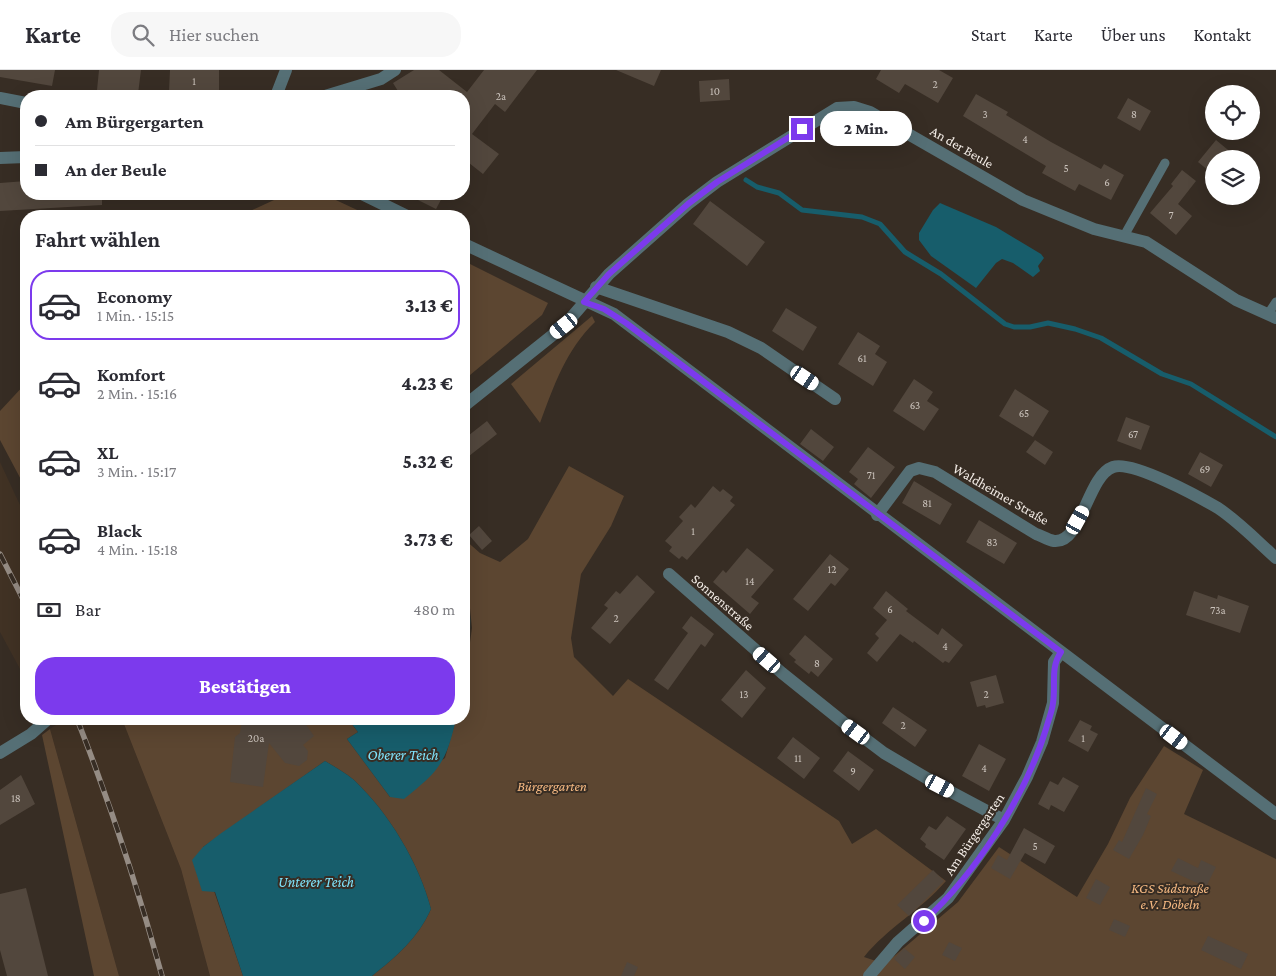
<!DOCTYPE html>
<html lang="de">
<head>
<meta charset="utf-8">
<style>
  :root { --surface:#fff; --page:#f7f7f7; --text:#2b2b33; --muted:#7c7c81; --line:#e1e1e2; --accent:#7c3aed }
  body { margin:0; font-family:"Crimson Pro",serif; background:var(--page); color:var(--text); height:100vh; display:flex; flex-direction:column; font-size:19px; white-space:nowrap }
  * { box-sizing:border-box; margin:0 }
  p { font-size:16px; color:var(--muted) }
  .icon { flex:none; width:28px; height:28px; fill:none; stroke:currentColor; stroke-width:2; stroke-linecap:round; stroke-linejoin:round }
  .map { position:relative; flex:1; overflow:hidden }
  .sheet { position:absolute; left:20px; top:140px; width:450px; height:515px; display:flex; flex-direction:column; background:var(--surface); border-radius:20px; box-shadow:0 5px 20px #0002 }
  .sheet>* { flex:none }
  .hud { position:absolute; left:20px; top:20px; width:450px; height:110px; border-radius:20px; box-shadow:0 5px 20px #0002; display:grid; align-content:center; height:110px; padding:0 15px; background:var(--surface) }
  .fabs { position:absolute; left:1205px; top:15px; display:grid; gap:10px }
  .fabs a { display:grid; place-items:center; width:55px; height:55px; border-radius:50%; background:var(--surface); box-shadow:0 5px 20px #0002; font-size:25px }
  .end { position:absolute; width:22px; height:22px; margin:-11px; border:6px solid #7c3aed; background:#fff; box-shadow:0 0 0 2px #fff }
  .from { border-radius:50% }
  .bubble { position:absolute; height:35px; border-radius:18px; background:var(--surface); box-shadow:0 5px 20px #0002; font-size:16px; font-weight:800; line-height:35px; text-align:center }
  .car { position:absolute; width:15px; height:30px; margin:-15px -8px; border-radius:6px; box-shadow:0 0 4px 1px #0007; background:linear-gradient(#fff 24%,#345 0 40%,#fff 0 76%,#345 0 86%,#fff 0) }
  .hud b { display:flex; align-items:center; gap:18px; height:48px; font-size:19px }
  .hud b+b { border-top:1px solid var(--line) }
  .hud i { width:12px; height:12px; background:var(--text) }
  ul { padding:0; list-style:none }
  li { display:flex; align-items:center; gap:15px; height:70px; margin:0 10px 8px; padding:0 5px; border:2px solid transparent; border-radius:20px }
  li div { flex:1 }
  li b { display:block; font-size:19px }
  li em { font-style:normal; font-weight:800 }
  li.active { border-color:var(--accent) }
  li>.icon { width:45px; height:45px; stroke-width:1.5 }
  h2 { padding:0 15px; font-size:22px; line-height:60px }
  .pay { display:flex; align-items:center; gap:12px; height:55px; padding:0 15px; font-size:19px }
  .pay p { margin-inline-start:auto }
  .cta { display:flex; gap:10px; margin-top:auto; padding:10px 15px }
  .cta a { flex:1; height:58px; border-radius:20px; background:var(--accent); color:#fff; font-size:20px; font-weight:800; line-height:58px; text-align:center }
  header { display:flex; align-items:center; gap:30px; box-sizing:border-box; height:70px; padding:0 25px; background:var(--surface); border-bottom:1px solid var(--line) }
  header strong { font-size:24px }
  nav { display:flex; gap:28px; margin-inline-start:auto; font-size:18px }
  .search { width:350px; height:45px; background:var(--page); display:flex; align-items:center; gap:12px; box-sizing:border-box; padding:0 18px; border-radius:20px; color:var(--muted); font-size:19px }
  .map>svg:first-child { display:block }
  .built { fill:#413224 }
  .green { fill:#5c4631 }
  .water { fill:#175d6b }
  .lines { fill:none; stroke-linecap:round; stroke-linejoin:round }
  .stream { stroke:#175d6b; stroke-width:5 }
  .building { fill:#52473d }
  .service { stroke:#556f75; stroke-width:9 }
  .minor { stroke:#556f75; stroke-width:12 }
  .rail-casing { stroke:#958c84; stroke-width:5.5 }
  .rail { stroke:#372d24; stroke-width:4; stroke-dasharray:11; stroke-linecap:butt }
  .route { stroke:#7c3aed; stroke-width:6 }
  .labels { text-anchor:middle; stroke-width:4; stroke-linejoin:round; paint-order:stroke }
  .number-label { font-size:11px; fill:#cbc3bc }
  .street-label { font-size:14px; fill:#f3ece6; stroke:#372d24 }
  .park-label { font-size:14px; font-style:italic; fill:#f6b982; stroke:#372d24 }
  .water-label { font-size:15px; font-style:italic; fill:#7fe4fc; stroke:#372d24 }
</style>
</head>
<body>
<header>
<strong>Karte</strong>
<div class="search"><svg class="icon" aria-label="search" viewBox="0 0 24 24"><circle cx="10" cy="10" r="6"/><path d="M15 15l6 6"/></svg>Hier suchen</div>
<nav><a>Start</a><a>Karte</a><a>Über uns</a><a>Kontakt</a></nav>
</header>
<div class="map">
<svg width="1276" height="906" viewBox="0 0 1276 906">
  <rect width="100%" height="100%" fill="#372d24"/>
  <path class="built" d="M0,392L26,448V610L0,562Z
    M65,649H122L181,799L210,906H119L50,659Z"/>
  <path class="green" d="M287,124H323L370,146H239Z
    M464,191L548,233L542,245L464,310Z
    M592,246L595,252C566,280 554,315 540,353L511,314Z
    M26,313V419L0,370V341Z
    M569,396L624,426L611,456L581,504L571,568L574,587L613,626L628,609L839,751L852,774L876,759L946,811C921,840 886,859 864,887L885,894L958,832L999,777L1077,827L1108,774L1130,728L1164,676L1203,700L1184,744L1276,789V906H372C397,886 418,868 431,839C419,793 389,743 354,710C346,703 335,697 325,691L203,777L214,821L243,906H210L181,799L122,649H348L358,662L347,669L390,727L445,688L456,649H464V616L472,558L468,519L464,505V469L480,483L500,492L528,469Z
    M50,659L119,906H94L42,665Z"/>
  <path class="water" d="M940,133L996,157L1041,184L1044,188L1038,196L1040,201L1033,207L1013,193L1002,189L996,193L976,218L931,186L919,170V163L933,140Z
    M464,505C475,544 469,576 464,616Z
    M348,649H456C446,693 439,701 404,729L390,727L347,669L358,662Z
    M325,691C335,697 346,703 354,710C389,743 419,793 431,839C418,868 397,886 372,906H243L215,822L202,821L192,790L203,777L220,764Z"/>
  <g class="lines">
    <path class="stream" d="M746,110L757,117L779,123L802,140L862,147L880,154L905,182L941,204L1005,254L1014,257H1030L1048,253L1075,259L1101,268L1162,304L1191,314L1276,367"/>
  </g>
  <path class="building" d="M0,0H55L52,16L0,7Z
    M99,0H141L138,24L97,20Z
    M170,0H219V23L169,22Z
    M414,0H439L467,22L484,0H537L505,42L495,34L472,64L499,84L483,104L464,89V26H401L393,13Z
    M616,0H661L654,16Z
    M881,0H939L953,8L938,33L905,14L899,23L876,9Z
    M729,9L730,30L700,32L699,11Z
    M976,24L1008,42L1006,45L1051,72L1101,99L1104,94L1124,105L1111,130L1079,114L1075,121L1042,103L1046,96L963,46Z
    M1128,28L1151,41L1140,61L1117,48Z
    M1216,70L1239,89H1214V105L1198,92Z
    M1182,100L1196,111L1178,134L1192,146L1176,165L1150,143L1173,116L1171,114Z
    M26,111V124H102V135L0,141V113Z
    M406,124H444L436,139Z
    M710,131L765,172L747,196L693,154Z
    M786,238L817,257L803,281L772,261Z
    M858,262L880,276L875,284L887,292L873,316L838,294Z
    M914,309L933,322L927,331L939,339L924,361L893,341Z
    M1015,319L1049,341L1033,367L999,346Z
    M1126,347L1150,356L1141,380L1117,371Z
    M487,351L497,364L464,390V369Z
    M811,359L834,377L823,391L800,374Z
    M1035,370L1053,382L1045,395L1026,382Z
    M868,377L895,397L871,428L854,414L858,409L849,402Z
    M1200,382L1223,395L1211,417L1188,404Z
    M914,411L952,434L940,455L902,433Z
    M713,416L720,422L723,419L733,427L730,431L735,435L687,490L682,486L679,489L669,481L672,477L665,471L683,451L679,447L691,434L695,438Z
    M979,450L1017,473L1004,494L966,472Z
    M479,456L492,471L482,480L469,465Z
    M747,478L774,500L751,527L759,533L750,544L713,512L723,500L726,503Z
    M830,484L849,499L835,516L831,513L808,541L793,529Z
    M637,505L655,522L610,574L591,558L608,538L604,535L616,521L620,524Z
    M886,521L908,539L906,541L938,565L942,558L963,575L949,593L945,591L943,593L914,571L913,573L900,564L877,592L867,583L879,568L875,564L887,550L873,538Z
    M1194,521L1217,529L1218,525L1249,536L1240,563L1186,545Z
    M691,546L714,564L705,577L701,574L668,620L654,610L688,563L682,558Z
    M805,565L833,589L818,607L811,601L809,604L794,592L796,590L789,584Z
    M746,600L766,618L742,648L721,630Z
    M996,605L1004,633L986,638L985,635L977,637L970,612Z
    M893,637L927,660L915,677L882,653Z
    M242,649H302L314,666L303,675L308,681L307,690L299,696L285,693L269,673L263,717L230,712L235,667L240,663Z
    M1080,650L1092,656L1090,660L1098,664L1088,682L1068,671Z
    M793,667L820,688L804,709L777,688Z
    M979,674L1006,689L989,721L962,706Z
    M848,681L874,700L859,721L833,701Z
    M21,705L35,734L0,755V720Z
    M1063,707L1079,716L1064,742L1051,735L1049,740L1038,734L1050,711L1058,715Z
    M1146,718L1157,724L1147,744L1151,746L1143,765L1129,789L1113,780L1119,770L1122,772Z
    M947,746L966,759L944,790L925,777L926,774L920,769L929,756L936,760Z
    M1024,758L1055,776L1045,794L1025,783L1010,809L991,798L998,785L1007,790Z
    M1178,788L1198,798L1201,790L1216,797L1206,817L1171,801Z
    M933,800L944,811L909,846L897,835Z
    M1096,809L1110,817L1100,835L1086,828Z
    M26,818L48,906H7L0,880V824Z
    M1114,849L1130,856L1125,867L1109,860Z
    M1208,866L1248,884L1241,899L1201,880Z
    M949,872L962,878L955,891L942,885Z
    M904,878L915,887L905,899L894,889Z
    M627,892L638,897L634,906H621Z"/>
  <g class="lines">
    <path class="service" d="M1124,166L1165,93
      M1268,244L1276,232"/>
    <path class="minor" d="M276,26L286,0
      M325,26L381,9L395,0
      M0,28L26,33
      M0,88L26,87
      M362,124L407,146
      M464,174L614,244L1276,744
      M596,217L728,262L761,278L835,329
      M464,336L564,256L609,204L688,134L717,112L837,38L854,37L870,42L1023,130L1094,159L1146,172L1236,230L1276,248
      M877,445L910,401L919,398L935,402L1036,464C1042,466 1048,470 1054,471C1082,474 1087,406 1113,397C1132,390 1199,427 1218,438C1239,452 1257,471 1276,488
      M669,504L782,603L843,652L884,683L940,716L1004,750
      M0,683L31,664L48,649
      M869,906L898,872L948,828L1004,750L1027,707L1042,672L1053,633L1054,592L1061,582"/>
    <g class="rail-casing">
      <path id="rail" d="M0,484L26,535
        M77,649C110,733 138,818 162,906"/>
    </g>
    <use href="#rail" class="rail"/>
  </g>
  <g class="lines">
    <path class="route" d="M802,59L717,112L688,134L609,204L584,232L604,239L626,253L1061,582C1050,598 1056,614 1053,633C1052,642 1048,651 1046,659C1025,727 976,803 924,851"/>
  </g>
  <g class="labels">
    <g class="number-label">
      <text x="194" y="15">1</text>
      <text x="935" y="18">2</text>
      <text x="715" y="25">10</text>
      <text x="501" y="30">2a</text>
      <text x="985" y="48">3</text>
      <text x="1134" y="48">8</text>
      <text x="1025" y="73">4</text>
      <text x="1066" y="102">5</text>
      <text x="1107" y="116">6</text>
      <text x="1171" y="149">7</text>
      <text x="862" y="292">61</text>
      <text x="915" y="339">63</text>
      <text x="1024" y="347">65</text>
      <text x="1133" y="368">67</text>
      <text x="1205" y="403">69</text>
      <text x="871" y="409">71</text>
      <text x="927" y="437">81</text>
      <text x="693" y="465">1</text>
      <text x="992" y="476">83</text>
      <text x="832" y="503">12</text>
      <text x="750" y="515">14</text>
      <text x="890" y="543">6</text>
      <text x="1218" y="544">73a</text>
      <text x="616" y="552">2</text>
      <text x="945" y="580">4</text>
      <text x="817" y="597">8</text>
      <text x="744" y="628">13</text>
      <text x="986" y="628">2</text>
      <text x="903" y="659">2</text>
      <text x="256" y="672">20a</text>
      <text x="1083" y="672">1</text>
      <text x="798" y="692">11</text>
      <text x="984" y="702">4</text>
      <text x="853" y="705">9</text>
      <text x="16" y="732">18</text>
      <text x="1035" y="780">5</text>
    </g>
    <g class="street-label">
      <text transform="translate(962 77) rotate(30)" y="5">An der Beule</text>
      <text transform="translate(1001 424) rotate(30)" y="5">Waldheimer Straße</text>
      <text transform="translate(723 532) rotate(41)" y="5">Sonnenstraße</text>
      <text transform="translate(974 764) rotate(-56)" y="5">Am Bürgergarten</text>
    </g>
    <g class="park-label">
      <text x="552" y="721">Bürgergarten</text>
      <text x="1170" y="823">KGS Südstraße<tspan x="1170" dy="16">e.V. Döbeln</tspan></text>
    </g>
    <g class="water-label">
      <text x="403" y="690">Oberer Teich</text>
      <text x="316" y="817">Unterer Teich</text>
    </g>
  </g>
</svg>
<div class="fabs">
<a><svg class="icon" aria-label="locate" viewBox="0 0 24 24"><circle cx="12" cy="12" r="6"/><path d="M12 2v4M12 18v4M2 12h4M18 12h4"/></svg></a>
<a><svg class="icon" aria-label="layers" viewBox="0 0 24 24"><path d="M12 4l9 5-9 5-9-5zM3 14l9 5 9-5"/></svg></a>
</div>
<i class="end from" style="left:924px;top:851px"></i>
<i class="end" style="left:802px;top:59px"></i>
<div class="bubble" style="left:820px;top:41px;width:92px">2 Min.</div>
<i class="car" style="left:564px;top:256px;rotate:231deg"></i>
<i class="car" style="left:805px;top:308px;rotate:124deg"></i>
<i class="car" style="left:1078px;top:450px;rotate:29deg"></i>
<i class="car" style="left:767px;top:590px;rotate:311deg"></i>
<i class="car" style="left:856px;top:662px;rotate:306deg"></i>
<i class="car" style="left:1174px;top:667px;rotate:127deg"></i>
<i class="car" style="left:940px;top:716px;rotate:118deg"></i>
<div class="hud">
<b><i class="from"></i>Am Bürgergarten</b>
<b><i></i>An der Beule</b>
</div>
<section class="sheet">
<h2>Fahrt wählen</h2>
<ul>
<li class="active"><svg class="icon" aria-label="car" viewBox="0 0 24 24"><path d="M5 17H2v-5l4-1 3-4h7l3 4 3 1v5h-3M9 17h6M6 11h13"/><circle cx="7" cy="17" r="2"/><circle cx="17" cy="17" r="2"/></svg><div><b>Economy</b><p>1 Min. · 15:15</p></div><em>3.13 €</em></li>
<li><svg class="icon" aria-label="car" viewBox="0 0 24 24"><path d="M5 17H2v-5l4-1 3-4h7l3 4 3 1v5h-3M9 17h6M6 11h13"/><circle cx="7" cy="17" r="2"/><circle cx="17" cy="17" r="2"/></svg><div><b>Komfort</b><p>2 Min. · 15:16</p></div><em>4.23 €</em></li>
<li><svg class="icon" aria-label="car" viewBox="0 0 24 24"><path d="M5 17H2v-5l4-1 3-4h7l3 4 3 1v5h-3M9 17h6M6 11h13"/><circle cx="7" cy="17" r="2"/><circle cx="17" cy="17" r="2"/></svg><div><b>XL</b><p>3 Min. · 15:17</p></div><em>5.32 €</em></li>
<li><svg class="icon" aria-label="car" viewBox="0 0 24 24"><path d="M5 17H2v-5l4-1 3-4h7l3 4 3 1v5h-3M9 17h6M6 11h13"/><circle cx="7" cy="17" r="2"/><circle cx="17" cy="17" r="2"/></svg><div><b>Black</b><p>4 Min. · 15:18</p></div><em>3.73 €</em></li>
</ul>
<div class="pay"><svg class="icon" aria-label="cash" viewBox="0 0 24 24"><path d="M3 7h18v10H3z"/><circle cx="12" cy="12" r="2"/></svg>Bar<p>480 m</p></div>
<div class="cta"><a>Bestätigen</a></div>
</section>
</div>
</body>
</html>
